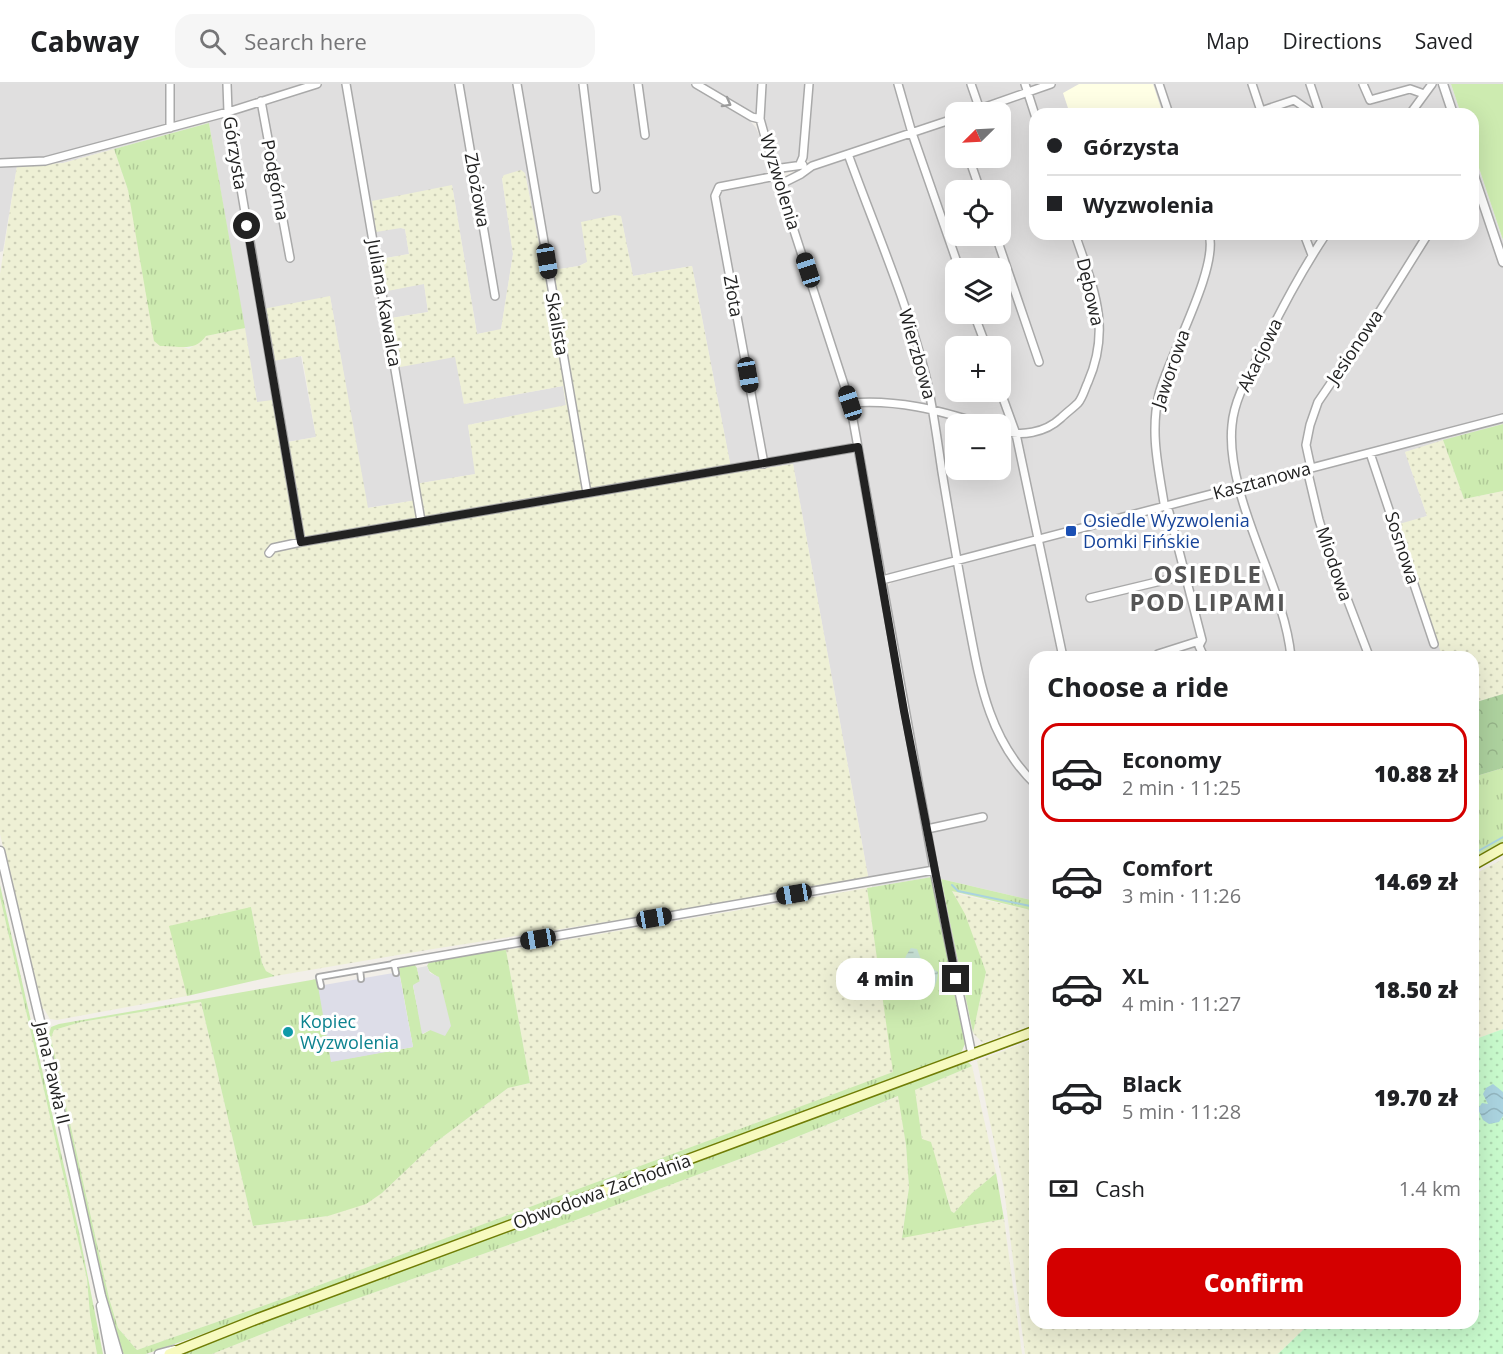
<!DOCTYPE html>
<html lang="en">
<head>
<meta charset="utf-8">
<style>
  :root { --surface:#fff; --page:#f6f6f6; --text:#202124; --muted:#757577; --line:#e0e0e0; --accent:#d40000 }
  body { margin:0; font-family:"Open Sans",sans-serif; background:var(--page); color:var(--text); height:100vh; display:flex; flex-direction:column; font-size:22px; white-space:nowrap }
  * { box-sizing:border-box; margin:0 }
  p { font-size:20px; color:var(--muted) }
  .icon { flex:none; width:33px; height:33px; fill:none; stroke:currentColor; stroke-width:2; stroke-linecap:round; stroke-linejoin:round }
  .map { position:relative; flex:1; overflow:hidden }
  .drawer { position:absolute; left:1029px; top:567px; width:450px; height:678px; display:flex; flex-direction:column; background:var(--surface); border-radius:18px; box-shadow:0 6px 24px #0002 }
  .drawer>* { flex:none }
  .guide { position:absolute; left:1029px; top:24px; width:450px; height:132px; border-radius:18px; box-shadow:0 6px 24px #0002; display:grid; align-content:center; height:132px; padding:0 18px; background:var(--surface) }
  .needle { width:39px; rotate:246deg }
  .controls { position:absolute; left:945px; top:18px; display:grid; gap:12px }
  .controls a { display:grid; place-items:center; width:66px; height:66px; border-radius:12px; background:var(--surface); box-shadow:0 6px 24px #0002; font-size:30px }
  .end { position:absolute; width:27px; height:27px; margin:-14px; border:8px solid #222; background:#fff; box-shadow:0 0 0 3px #fff }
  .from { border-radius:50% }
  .bubble { position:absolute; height:42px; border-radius:18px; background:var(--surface); box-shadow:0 6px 24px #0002; font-size:20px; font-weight:800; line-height:42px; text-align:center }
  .car { position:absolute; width:18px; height:36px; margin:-18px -9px; border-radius:8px; box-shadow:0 0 4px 2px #0007; background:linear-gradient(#222 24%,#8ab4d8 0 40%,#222 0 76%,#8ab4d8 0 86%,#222 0) }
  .guide b { display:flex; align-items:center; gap:21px; height:57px; font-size:22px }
  .guide b+b { border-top:2px solid var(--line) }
  .guide i { width:15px; height:15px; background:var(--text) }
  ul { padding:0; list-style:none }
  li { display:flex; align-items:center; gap:18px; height:99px; margin:0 12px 9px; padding:0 6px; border:3px solid transparent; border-radius:18px }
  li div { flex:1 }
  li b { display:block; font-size:22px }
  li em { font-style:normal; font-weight:800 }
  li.current { border-color:var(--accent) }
  li>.icon { width:54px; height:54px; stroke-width:1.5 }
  h2 { padding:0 18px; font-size:27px; line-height:72px }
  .pay { display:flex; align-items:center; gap:15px; height:66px; padding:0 18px; font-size:22px }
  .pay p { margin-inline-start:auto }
  .cta { display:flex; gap:12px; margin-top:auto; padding:12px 18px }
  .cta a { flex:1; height:69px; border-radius:18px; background:var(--accent); color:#fff; font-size:24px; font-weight:800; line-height:69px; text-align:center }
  header { display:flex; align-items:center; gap:36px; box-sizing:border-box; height:84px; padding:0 30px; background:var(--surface); border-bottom:2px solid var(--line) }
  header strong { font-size:28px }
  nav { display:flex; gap:33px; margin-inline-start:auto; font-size:21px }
  .search { width:420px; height:54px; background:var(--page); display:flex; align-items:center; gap:15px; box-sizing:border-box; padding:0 21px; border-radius:18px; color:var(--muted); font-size:22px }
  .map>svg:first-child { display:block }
  .residential { fill:#e0dfdf; fill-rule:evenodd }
  .education { fill:#ffffe5 }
  .farmland { fill:url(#farmland-dots) }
  .grass { fill:url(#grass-tufts) }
  .forest { fill:url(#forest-crowns) }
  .wetland { fill:url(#wetland-marsh) }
  .park { fill:url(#park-dots) }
  .garden { fill:#cdebb0 }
  .parking { fill:#e2e2e2 }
  .plaza { fill:#dddde8 }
  .water { fill:url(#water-waves) }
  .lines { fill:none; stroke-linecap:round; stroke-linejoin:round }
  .stream { stroke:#aad3df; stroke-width:2 }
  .pedestrian-casing { stroke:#a9a9a9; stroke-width:8 }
  .minor-casing { stroke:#a9a9a9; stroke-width:10 }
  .tertiary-casing { stroke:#a9a9a9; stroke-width:11 }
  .secondary-casing { stroke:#707d05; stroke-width:12 }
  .pedestrian { stroke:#fff; stroke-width:4.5 }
  .minor { stroke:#fff; stroke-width:7 }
  .tertiary { stroke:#fff; stroke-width:8 }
  .secondary { stroke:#f7fabf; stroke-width:9 }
  .oneway { stroke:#9c9c9c }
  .route { stroke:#222; stroke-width:8 }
  .transit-dot { fill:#1a4fb4; stroke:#fff; stroke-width:2 }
  .culture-dot { fill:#0f9aa8; stroke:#fff; stroke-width:2 }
  .labels { text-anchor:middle; stroke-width:6; stroke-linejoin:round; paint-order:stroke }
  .street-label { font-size:18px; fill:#222; stroke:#fff }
  .transit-label { font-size:18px; fill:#164399; stroke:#fff; text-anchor:start }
  .culture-label { font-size:18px; fill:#0d838f; stroke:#fff; text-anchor:start }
  .district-label { font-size:24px; font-weight:bold; letter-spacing:1.5px; fill:#555; stroke:#fff }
</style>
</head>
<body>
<header>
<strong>Cabway</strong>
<div class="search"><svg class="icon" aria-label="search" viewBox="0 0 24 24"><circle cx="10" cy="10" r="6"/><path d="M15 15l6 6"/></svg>Search here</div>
<nav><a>Map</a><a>Directions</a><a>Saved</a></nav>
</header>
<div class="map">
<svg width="1503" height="1270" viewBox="0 0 1503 1270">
  <defs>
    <pattern id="farmland-dots" width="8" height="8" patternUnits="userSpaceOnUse" patternTransform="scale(1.5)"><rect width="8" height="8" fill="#eef0d5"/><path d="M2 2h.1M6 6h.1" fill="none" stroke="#ccceb7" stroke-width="1.8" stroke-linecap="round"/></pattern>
    <pattern id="grass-tufts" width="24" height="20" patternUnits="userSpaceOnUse" patternTransform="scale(1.5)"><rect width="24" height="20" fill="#cdebb0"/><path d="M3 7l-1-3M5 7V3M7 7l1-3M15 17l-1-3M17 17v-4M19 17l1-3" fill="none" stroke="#b0c997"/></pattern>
    <pattern id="forest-crowns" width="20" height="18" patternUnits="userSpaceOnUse" patternTransform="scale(1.5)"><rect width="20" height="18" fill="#add19e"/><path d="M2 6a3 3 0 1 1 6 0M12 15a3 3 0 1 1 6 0" fill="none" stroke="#95b388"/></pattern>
    <pattern id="wetland-marsh" width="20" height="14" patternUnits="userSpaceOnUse" patternTransform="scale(1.5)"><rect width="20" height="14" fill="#c6e0d4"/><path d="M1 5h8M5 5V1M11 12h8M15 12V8" fill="none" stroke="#aac0b6"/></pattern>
    <pattern id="park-dots" width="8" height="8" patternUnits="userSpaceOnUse" patternTransform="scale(1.5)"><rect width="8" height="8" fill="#c8facc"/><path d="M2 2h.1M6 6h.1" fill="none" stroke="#acd6af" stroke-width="1.8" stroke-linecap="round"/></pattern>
    <pattern id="water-waves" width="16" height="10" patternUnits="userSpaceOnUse" patternTransform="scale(1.5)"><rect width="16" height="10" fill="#aad3df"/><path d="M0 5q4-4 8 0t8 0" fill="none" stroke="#92b5bf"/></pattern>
  </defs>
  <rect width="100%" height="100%" fill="#f2efe9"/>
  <path class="residential" d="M0,0H759L758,27L753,29L750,28L747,33L756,44L760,53L769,81L767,88L771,96L776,99L848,321L853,360L932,793L872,803L868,792L793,380L732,390L692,182L633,192L621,133L587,178L579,182L546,187L544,186L525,89L502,94L513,170L501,246L477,250L452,101L401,144L405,145L409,170L380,175L386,207L424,199L428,228L385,235L456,273L464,320L563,302L566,322L468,341L476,390L415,400L417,416L367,424L330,212L301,272L316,353L287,358L257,318L209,39L63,79L17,82L3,167L0,168Z
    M764,0H1451L1461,30H1035V150H1473V66L1503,156V340L1405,368L1427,432L1399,441L1442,570L1428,573H1035V817L941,795L887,512L888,502L893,497L892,491L884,487L882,482L856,324V315L850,311L786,107L788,100L815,85L811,77L782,80L776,78L765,45ZM956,28H1000V74H956ZM956,106H1000V152H956ZM956,184H1000V230H956ZM956,262H1000V308H956ZM956,340H1000V386H956Z"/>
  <path class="education" d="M1079,0H1153L1163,30H1070L1063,9Z"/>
  <path class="farmland" d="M114,65L128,106L160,262L178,261L189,265L206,252L245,244L257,318L280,315L288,358L316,353L302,272L273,277L263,225L330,212L368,424L417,416L415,400L475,390L468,341L566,321L563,302L464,320L455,273L395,284L385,235L428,228L424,200L382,208L386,207L380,175L409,170L405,145L401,144L376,148L372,117L452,101L477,250L501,245L513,170L502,94L504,91L521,86L525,89L544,185L546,187L579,182L587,178L581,138L614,131L621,132L633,192L692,182L732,389L793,380L868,792L863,795L645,832L433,865L275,892L266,887L262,879L251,823L185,903L187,912L57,936L50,935L44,925H41L0,750V190L17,82L63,79Z
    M1443,356L1464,415L1503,407V610L1473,619V573H1429L1441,569L1399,440L1427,432L1405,368Z
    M1503,775V945L1473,956V791Z
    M867,804L894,988L271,1219L137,1266L118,1244L109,1214L51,954L54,946L81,938L201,918L253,1142L328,1132L382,1109L436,1058L508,1004L530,999L506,866Z
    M952,806L962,811L1035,827V940L983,959L973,949L986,888Z
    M0,813L87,1195L90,1231L97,1270H0Z
    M1035,955V1239H1304V1245L1278,1270H1025L1004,1105L977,977Z
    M972,982L996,1089L972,1109L954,1129L951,1127L947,1112L922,1055L915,1006Z
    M899,1012L906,1061L909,1103L902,1153L1004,1135L1022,1270H212L305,1233L514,1159L767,1065Z"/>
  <path class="grass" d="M209,39L245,244L206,252C194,269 178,261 160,262L154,257L128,106L114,65Z
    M1503,340V407L1464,415L1443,356Z
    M1503,684V758L1473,774V693Z
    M932,793L965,960L960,971L189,1255L146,1270H124L121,1267L103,1202L48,953L51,943L59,940L317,895L333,977L413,963L398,881L414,880L417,884L420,898L413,902L423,950L430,946L439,894L429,887L427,882L430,876L486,867L506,866L530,999L508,1004L436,1058L382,1109L366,1120L328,1132L253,1142L201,918L81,938L54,946L51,954L109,1214L118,1244L137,1266L271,1219L893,988L867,804Z
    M941,795L1035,817V827L952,807L965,830L986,888L973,949Z
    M0,801L79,1148L103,1270H97L90,1231L87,1195L0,813Z
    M251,823L262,879L266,887L275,892L187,912L169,842Z
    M968,978L972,982L915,1006L922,1055L931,1058L951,1127L954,1129L972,1109L996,1089L1004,1135L902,1154L909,1103L906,1061L898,1012L767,1065L514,1159L305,1233L212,1270H181L335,1210Z"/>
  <path class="forest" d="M1503,610V684L1473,693V619Z"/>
  <path class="wetland" d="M911,864L917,865L922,878L938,888C937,898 935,906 926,913C921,911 913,908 909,904C897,892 902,876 911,864Z"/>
  <path class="park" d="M1503,945V1270H1278L1304,1245V1239H1473V956Z"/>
  <path class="garden" d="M1451,0H1503V156L1473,66V30H1461Z"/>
  <path class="parking" d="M427,882L430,889L439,893L451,942L445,952L430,946L422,950L413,901L420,897L417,884Z"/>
  <path class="plaza" d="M399,888L413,963L331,978L318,902Z"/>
  <path class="water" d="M1493,1000L1503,1008V1032L1499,1038L1489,1040L1483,1036L1478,1025L1482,1019L1488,1020L1483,1010L1486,1004Z"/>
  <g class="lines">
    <path class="stream" d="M1473,770L1503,753
      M952,801L958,807L1035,823"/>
    <g class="pedestrian-casing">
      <path id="pedestrian" d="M360,886L361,895
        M321,902L319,893L394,880L396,889"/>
    </g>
    <g class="minor-casing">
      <path id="minor" d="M227,0L228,28L301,458
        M346,0L421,437
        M459,0L495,212
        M517,0L587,409
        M583,0L596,105
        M638,0L645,51
        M696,0L752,33L760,35
        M762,0L760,35L774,85L850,319L934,786L972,971
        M898,0L912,49L959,184
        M971,0L980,26
        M1025,0L1035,31
        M1159,0L1169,30
        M1252,0L1262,30
        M1310,0L1320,30
        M1363,0L1370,16L1410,5L1424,10
        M261,17L290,174
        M1261,27L1294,16L1314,30
        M971,28L1051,0
        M1410,30L1432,0
        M170,44V0
        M848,70C874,142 906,215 925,289C933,321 937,355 942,388C950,436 958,483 967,531C979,593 987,654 1035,700
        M969,74L980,106
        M0,79L45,77L228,28L317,0
        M800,80L803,73L809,0
        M774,85L803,81
        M779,101L801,90L812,82L956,34
        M1304,150L1312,171
        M996,152L1039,278
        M974,230L986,262
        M1000,306L1016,350L1063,573
        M850,319C897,315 938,326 982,340
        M1000,346C1021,353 1045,349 1061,334C1066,329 1073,324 1078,319C1083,313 1085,304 1088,298C1112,243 1093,203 1075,150
        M1370,369L1434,560
        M764,380L715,112L719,103L776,92
        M1311,384L1306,361L1310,341L1318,318L1378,230L1428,150
        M1307,385L1319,436L1328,465L1369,572L1360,573
        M269,469L273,464L301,458L858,363
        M882,496L1503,334
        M1090,514L1186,491
        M1291,572L1306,573
        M1156,573L1158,570L1202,556
        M1204,573L1199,562L1202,556L1169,428L1164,419C1158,382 1150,347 1159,310C1169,272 1219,184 1209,150
        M1291,573C1286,518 1252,458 1239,404C1234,385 1230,360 1232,341C1234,317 1247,294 1258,273C1278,231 1300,189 1326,150
        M927,745L983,733
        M394,880L934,786"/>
    </g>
    <g class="tertiary-casing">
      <path id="tertiary" d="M1443,0L1453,30
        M1473,89L1503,178
        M0,767L41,941L101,1212L118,1270
        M101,1222L110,1270
        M159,1270L174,1266"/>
    </g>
    <g class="secondary-casing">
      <path id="secondary" d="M1473,781L1503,764
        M169,1270L257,1235L1035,947"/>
    </g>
    <use href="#pedestrian" class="pedestrian"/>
    <use href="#minor" class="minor"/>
    <use href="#tertiary" class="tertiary"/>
    <use href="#secondary" class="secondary"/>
  </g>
  <defs><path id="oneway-chevron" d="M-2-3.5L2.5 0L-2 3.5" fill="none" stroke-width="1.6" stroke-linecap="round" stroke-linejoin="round" transform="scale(1.5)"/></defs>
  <use class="oneway" href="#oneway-chevron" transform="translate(727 19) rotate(29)"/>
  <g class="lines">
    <path class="route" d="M247,142L301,458L858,363L904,627L956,895"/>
  </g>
  <rect class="transit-dot" x="1065" y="441" width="12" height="12" rx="3"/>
  <circle class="culture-dot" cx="288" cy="948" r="6"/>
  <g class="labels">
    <g class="street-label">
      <text transform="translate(235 69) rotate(81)" y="6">Górzysta</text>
      <text transform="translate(275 96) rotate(79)" y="6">Podgórna</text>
      <text transform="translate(780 98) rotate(73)" y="6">Wyzwolenia</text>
      <text transform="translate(477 106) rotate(80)" y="6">Zbożowa</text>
      <text transform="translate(1090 208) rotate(77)" y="6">Dębowa</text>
      <text transform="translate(733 212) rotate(80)" y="6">Złota</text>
      <text transform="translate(384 219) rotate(80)" y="6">Juliana Kawalca</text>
      <text transform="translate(557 240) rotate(80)" y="6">Skalista</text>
      <text transform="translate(1355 263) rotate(-56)" y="6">Jesionowa</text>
      <text transform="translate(917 270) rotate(74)" y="6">Wierzbowa</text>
      <text transform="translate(1260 271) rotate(-64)" y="6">Akacjowa</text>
      <text transform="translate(1171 285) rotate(-71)" y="6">Jaworowa</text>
      <text transform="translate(1262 397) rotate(-15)" y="6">Kasztanowa</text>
      <text transform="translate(1402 464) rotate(72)" y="6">Sosnowa</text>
      <text transform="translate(1334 480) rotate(71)" y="6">Miodowa</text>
      <text transform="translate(52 989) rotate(77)" y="6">Jana Pawła II</text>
      <text transform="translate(602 1108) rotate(-20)" y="6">Obwodowa Zachodnia</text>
    </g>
    <g class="transit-label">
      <text x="1083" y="443">Osiedle Wyzwolenia<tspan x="1083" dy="21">Domki Fińskie</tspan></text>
    </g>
    <g class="culture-label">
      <text x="300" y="944">Kopiec<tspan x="300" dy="21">Wyzwolenia</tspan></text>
    </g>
    <g class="district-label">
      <text x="1208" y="499">OSIEDLE<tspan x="1208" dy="28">POD LIPAMI</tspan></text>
    </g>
  </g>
</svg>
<div class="controls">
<a><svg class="needle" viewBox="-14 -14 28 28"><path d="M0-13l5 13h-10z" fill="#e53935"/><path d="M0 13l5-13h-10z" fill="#757577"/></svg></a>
<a><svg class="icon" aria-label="locate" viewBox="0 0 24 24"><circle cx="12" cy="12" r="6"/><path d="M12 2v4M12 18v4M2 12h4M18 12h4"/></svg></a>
<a><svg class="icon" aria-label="layers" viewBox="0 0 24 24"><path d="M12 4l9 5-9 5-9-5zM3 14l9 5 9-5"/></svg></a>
<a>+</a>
<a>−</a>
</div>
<i class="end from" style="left:247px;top:142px"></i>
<i class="end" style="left:956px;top:895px"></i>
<div class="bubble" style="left:836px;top:874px;width:99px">4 min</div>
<i class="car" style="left:547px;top:177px;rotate:171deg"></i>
<i class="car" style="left:808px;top:186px;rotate:342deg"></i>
<i class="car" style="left:748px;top:291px;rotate:170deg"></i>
<i class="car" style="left:850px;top:319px;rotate:342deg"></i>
<i class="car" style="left:794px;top:810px;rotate:260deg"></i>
<i class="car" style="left:654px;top:834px;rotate:80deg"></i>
<i class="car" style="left:538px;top:855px;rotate:260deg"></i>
<div class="guide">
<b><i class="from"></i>Górzysta</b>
<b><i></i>Wyzwolenia</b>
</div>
<section class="drawer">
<h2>Choose a ride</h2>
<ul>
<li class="current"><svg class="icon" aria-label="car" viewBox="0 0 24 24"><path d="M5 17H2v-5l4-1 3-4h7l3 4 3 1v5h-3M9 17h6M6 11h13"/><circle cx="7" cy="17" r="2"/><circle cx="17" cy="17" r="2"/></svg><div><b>Economy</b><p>2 min · 11:25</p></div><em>10.88 zł</em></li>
<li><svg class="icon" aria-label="car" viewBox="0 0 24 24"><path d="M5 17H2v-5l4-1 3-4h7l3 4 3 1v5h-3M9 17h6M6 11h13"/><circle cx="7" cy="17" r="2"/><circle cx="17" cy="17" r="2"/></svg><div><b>Comfort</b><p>3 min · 11:26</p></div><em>14.69 zł</em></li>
<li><svg class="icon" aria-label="car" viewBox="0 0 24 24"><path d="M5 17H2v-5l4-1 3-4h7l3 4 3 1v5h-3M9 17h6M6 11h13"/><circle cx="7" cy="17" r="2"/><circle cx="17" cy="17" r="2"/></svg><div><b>XL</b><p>4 min · 11:27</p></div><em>18.50 zł</em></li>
<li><svg class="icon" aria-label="car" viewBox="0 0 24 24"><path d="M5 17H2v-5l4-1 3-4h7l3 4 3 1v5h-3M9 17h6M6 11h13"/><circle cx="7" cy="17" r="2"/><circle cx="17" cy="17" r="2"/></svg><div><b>Black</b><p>5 min · 11:28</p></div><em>19.70 zł</em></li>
</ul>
<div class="pay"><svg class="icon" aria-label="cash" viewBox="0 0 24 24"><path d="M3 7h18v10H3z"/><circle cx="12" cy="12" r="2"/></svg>Cash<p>1.4 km</p></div>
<div class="cta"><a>Confirm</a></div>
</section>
</div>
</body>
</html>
